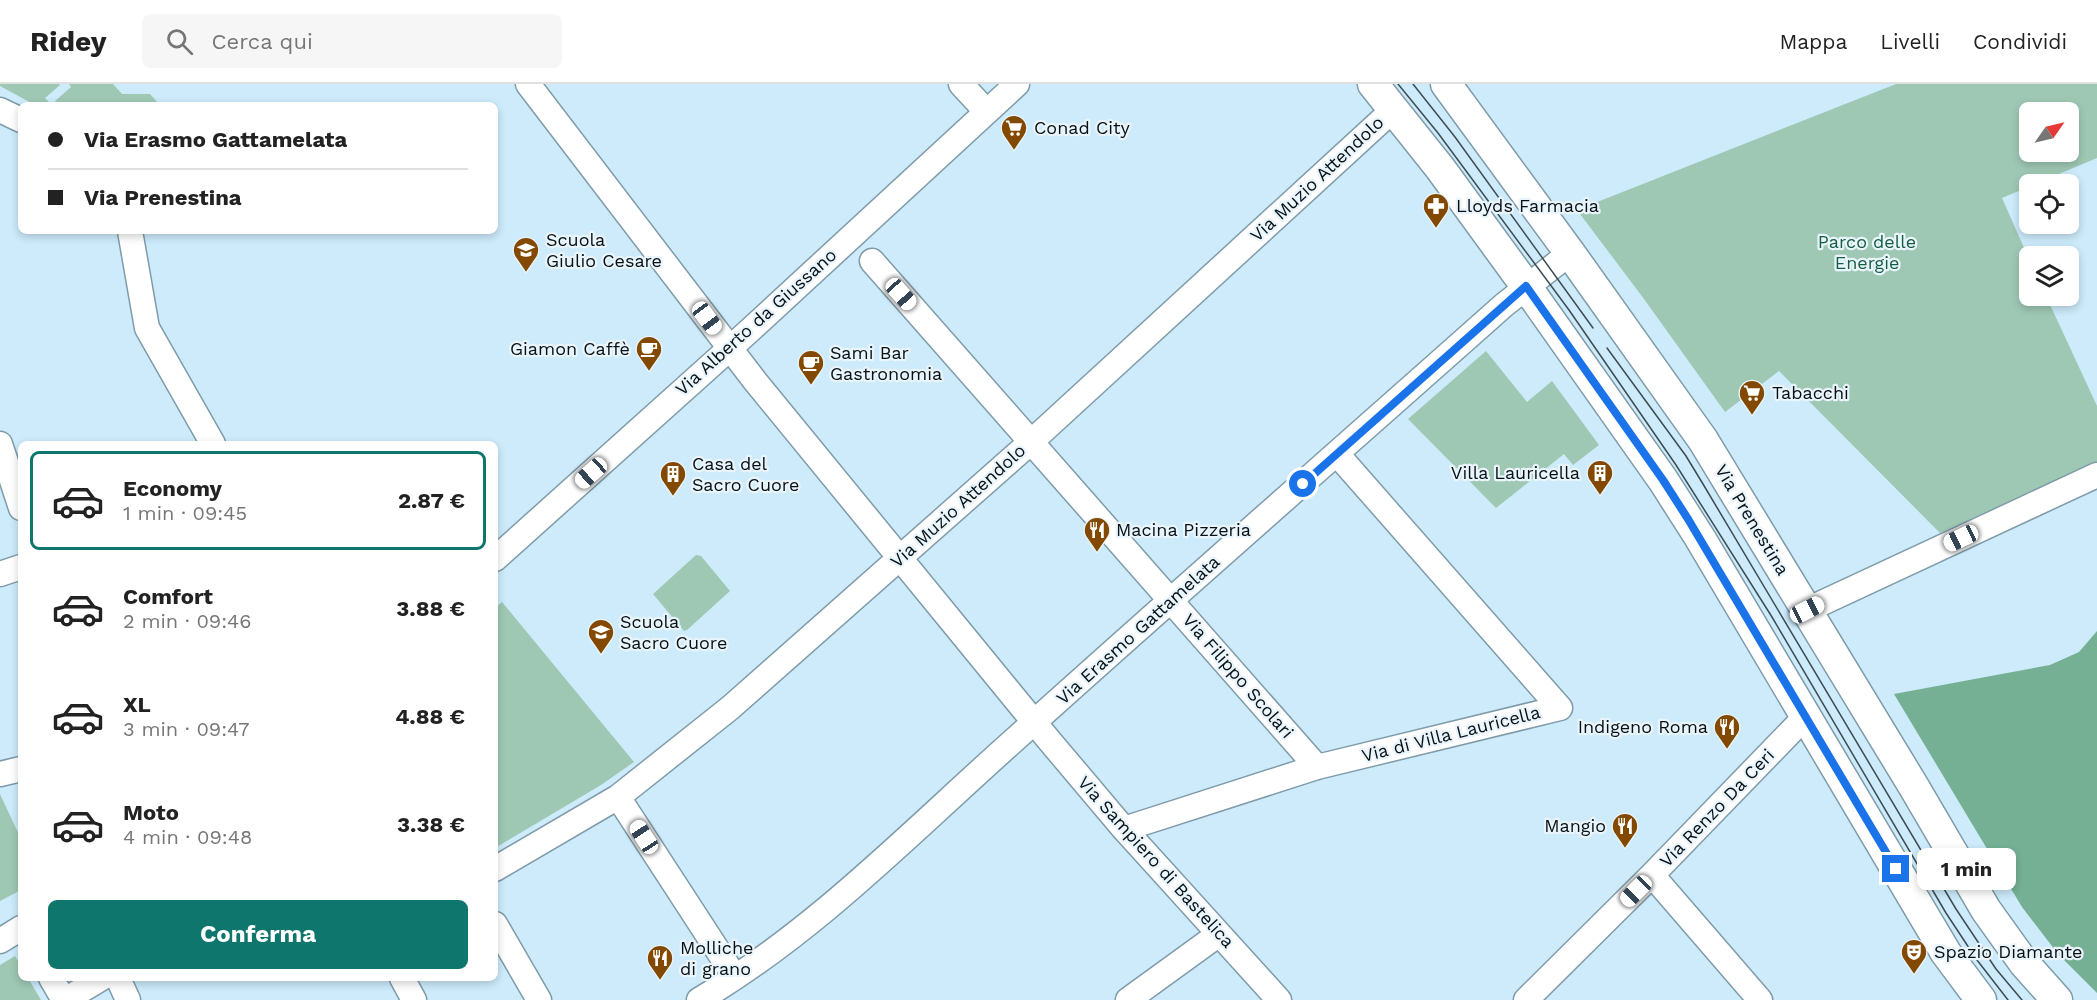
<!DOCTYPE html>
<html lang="it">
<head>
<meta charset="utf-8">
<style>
  :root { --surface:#fff; --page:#f6f6f6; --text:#222; --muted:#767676; --line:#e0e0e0; --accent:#0f766e }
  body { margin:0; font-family:"Work Sans",sans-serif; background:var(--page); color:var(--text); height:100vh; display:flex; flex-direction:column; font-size:22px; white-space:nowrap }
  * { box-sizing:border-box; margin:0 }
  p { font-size:20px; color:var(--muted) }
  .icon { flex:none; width:33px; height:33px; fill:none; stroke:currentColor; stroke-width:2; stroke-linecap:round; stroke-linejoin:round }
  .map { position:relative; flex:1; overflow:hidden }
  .panel { position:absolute; left:18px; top:357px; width:480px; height:540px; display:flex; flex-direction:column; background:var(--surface); border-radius:9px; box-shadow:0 3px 9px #0003 }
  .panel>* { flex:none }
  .guide { position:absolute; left:18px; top:18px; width:480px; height:132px; border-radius:9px; box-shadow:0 3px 9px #0003; display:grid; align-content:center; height:132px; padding:0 30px; background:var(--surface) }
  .needle { width:39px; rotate:56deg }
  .controls { position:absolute; left:2019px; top:18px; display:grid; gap:12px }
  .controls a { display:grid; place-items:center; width:60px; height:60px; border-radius:9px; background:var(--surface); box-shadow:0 3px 9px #0003; font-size:30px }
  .end { position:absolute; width:27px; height:27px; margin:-14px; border:8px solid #1a73e8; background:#fff; box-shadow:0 0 0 3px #fff }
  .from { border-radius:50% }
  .bubble { position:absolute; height:42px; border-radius:9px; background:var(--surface); box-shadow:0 3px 9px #0003; font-size:20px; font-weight:700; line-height:42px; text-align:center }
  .car { position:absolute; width:18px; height:36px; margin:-18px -9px; border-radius:8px; box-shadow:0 0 4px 2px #0007; background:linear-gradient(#fff 24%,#345 0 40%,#fff 0 76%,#345 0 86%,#fff 0) }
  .guide b { display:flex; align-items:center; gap:21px; height:57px; font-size:22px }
  .guide b+b { border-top:2px solid var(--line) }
  .guide i { width:15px; height:15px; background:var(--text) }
  ul { padding:10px 0 0; list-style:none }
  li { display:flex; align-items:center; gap:18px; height:99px; margin:0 12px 9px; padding:0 18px; border:3px solid transparent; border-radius:9px }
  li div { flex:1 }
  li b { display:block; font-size:22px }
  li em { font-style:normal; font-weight:700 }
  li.active { border-color:var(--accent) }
  li>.icon { width:54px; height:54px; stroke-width:1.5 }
  .primary-button { display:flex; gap:12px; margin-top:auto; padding:12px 30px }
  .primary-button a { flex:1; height:69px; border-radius:9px; background:var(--accent); color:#fff; font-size:24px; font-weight:700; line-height:69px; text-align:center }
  header { display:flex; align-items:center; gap:36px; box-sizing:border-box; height:84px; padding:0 30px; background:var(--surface); border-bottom:2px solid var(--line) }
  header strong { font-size:28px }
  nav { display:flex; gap:33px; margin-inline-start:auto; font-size:21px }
  .search { width:420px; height:54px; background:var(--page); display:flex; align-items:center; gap:15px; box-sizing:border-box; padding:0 21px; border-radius:9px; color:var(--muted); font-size:22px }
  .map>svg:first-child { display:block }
  .green { fill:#9fc8b4; fill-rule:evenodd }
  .forest { fill:#75b094 }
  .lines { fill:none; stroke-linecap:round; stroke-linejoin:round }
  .minor-casing { stroke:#7f9ba9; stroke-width:27 }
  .major-casing { stroke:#7f9ba9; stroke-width:33 }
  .minor { stroke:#fff; stroke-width:24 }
  .major { stroke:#fff; stroke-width:30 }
  .tram { stroke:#3c4c53; stroke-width:1.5 }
  .route { stroke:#1a73e8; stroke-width:8 }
  .labels { text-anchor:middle; stroke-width:4.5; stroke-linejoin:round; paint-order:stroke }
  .poi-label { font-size:18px; fill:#061015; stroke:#e9f5fb; text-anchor:start }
  .street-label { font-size:18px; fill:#061015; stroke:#e9f5fb }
  .park-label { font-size:18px; fill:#145e43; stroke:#e9f5fb }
</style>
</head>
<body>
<header>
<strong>Ridey</strong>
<div class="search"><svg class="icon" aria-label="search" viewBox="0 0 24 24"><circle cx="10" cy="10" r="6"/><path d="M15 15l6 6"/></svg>Cerca qui</div>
<nav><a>Mappa</a><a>Livelli</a><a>Condividi</a></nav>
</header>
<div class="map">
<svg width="2097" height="916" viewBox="0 0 2097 916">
  <rect width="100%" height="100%" fill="#cdebfb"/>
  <path class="green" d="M0,0H59L60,1L45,14L52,21H35L0,2Z
    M69,0H113L122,10H150L160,21H58L55,17L71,3Z
    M1896,0H2097V74L2002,114L2029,175L2030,212H2046L2097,322V378L1940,449L1779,287L1725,328L1644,215L1577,126ZM2030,28H2068V68H2030Z
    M1486,267L1527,318L1552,297L1599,361L1573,381L1564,370L1496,424L1408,335Z
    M696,471L701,472L730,507L687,546L684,547L653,510Z
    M502,518L634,678L601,701L495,764V524Z
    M0,710L21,755V806L0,817Z
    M15,872L21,882V894H28L41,916H0V881Z"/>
  <path class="forest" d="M2097,547V909L2058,870L2022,823L1894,610L2050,581L2079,568Z"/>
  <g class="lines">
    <g class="minor-casing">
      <path id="minor" d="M528,0L755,297L1048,655L1124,745L1279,916
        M961,0L986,27
        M0,26L21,36
        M130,147L147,244L213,360
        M872,177L1317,683
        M0,360L21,424
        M495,475L748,248L1017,0
        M0,490L21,483
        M1807,526L2097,391
        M0,690L21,685
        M618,713L735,893
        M1124,745L1317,683L1560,624L1337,370
        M495,785L618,713L730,624L1032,357L1394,25
        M1652,791L1760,916
        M495,840L539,916
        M0,857L21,844
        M51,894L64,916
        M118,894L128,916
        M402,894L414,916
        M65,916L102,894
        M699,916C816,847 911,748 1012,658C1175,511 1340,367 1504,221L1570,169
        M1128,916L1219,850
        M1526,916L1652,791L1806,632"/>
    </g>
    <g class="major-casing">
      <path id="major" d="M1373,0L1440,84L1526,202L1663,396L1700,454L1946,869L1981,916
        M1446,0L1570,169L1703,356L1914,703L1986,826L2024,879L2057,916"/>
    </g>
    <use href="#minor" class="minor"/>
    <use href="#major" class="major"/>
    <path class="tram" d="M1398,0L1438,49L1569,226L1676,381L1772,533L1946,829L1977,876L2008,916
      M1413,0L1455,53L1593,244
      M1607,264L1686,372L1703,400L1956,825L1996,885L2022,916"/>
  </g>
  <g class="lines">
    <path class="route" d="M1303,400L1526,202L1663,396L1688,435L1896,785"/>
  </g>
  <defs>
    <g id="supermarket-pin" transform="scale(1.35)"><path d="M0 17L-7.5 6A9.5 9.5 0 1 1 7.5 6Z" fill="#834900" stroke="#e9f5fb"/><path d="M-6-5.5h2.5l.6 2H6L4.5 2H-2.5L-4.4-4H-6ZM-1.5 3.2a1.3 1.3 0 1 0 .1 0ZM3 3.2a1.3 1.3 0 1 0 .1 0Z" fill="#fff"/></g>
    <g id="pharmacy-pin" transform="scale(1.35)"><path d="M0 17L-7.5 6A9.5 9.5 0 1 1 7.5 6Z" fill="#834900" stroke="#e9f5fb"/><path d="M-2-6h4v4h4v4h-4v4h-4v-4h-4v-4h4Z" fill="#fff"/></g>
    <g id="school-pin" transform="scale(1.35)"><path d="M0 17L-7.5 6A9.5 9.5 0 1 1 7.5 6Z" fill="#834900" stroke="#e9f5fb"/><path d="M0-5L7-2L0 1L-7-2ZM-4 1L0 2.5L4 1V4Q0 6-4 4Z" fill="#fff"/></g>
    <g id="cafe-pin" transform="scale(1.35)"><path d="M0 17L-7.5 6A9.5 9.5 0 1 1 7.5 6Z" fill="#834900" stroke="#e9f5fb"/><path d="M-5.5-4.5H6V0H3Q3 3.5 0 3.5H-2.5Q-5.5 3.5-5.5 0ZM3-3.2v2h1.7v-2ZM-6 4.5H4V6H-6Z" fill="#fff"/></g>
    <g id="building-pin" transform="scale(1.35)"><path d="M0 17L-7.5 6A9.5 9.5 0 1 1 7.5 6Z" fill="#834900" stroke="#e9f5fb"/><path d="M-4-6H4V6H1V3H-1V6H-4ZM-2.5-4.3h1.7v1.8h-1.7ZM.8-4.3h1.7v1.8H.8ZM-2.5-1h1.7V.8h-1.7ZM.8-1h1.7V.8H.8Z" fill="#fff"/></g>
    <g id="restaurant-pin" transform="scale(1.35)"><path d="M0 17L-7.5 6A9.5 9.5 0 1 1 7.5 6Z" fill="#834900" stroke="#e9f5fb"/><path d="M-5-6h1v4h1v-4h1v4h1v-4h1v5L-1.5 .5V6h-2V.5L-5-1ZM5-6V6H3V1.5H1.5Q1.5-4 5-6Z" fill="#fff"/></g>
    <g id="theatre-pin" transform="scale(1.35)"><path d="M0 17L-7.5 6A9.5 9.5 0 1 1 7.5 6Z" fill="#834900" stroke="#e9f5fb"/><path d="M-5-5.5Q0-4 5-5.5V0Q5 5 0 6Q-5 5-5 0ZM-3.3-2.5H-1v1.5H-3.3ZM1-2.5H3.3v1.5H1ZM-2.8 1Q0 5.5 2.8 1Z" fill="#fff"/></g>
  </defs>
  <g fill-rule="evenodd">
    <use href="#supermarket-pin" x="1014" y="44"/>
    <use href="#pharmacy-pin" x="1436" y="122"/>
    <use href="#school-pin" x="526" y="166"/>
    <use href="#cafe-pin" x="649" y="265"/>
    <use href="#cafe-pin" x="811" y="279"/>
    <use href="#supermarket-pin" x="1752" y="309"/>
    <use href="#building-pin" x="1600" y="389"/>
    <use href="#building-pin" x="673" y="390"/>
    <use href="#restaurant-pin" x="1097" y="446"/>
    <use href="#school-pin" x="601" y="548"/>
    <use href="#restaurant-pin" x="1727" y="643"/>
    <use href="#restaurant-pin" x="1625" y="742"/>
    <use href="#theatre-pin" x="1914" y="868"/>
    <use href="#restaurant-pin" x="660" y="874"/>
  </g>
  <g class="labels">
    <g class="poi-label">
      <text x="1034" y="50">Conad City</text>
      <text x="1456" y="128">Lloyds Farmacia</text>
      <text x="546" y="162">Scuola<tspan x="546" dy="21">Giulio Cesare</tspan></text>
      <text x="630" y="271" text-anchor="end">Giamon Caffè</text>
      <text x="830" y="275">Sami Bar<tspan x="830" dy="21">Gastronomia</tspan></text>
      <text x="1772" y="315">Tabacchi</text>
      <text x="692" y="386">Casa del<tspan x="692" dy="21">Sacro Cuore</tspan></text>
      <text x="1580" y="395" text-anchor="end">Villa Lauricella</text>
      <text x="1116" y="452">Macina Pizzeria</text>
      <text x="620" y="544">Scuola<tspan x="620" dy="21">Sacro Cuore</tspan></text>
      <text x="1708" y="649" text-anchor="end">Indigeno Roma</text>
      <text x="1606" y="748" text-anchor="end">Mangio</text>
      <text x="680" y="870">Molliche<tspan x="680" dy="21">di grano</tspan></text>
      <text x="1934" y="874">Spazio Diamante</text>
    </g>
    <g class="street-label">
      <text transform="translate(1317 95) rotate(-43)" y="6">Via Muzio Attendolo</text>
      <text transform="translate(756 238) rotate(-42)" y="6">Via Alberto da Giussano</text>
      <text transform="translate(958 422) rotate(-42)" y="6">Via Muzio Attendolo</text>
      <text transform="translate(1752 436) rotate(59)" y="6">Via Prenestina</text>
      <text transform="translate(1138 546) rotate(-42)" y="6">Via Erasmo Gattamelata</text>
      <text transform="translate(1238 592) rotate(49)" y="6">Via Filippo Scolari</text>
      <text transform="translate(1451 650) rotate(-14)" y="6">Via di Villa Lauricella</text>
      <text transform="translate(1717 724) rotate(-46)" y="6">Via Renzo Da Ceri</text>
      <text transform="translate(1156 778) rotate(48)" y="6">Via Sampiero di Bastelica</text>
    </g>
    <g class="park-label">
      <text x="1867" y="164">Parco delle<tspan x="1867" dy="21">Energie</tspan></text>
    </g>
  </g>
</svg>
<div class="controls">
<a><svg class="needle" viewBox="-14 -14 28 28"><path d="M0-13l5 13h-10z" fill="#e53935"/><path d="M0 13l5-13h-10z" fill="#767676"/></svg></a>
<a><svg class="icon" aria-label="locate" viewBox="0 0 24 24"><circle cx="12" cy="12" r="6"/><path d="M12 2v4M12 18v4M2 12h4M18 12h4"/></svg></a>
<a><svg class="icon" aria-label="layers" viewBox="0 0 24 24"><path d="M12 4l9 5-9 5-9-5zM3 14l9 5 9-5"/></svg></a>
</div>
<i class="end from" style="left:1303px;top:400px"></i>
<i class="end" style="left:1896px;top:785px"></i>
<div class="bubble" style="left:1917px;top:764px;width:99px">1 min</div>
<i class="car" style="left:901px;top:210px;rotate:138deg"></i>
<i class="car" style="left:707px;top:234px;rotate:143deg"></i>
<i class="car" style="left:591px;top:389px;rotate:228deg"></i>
<i class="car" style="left:1961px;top:454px;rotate:245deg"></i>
<i class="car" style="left:1807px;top:526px;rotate:63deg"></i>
<i class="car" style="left:644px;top:753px;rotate:327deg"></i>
<i class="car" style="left:1636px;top:807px;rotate:225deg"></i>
<div class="guide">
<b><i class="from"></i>Via Erasmo Gattamelata</b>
<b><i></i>Via Prenestina</b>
</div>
<section class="panel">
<ul>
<li class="active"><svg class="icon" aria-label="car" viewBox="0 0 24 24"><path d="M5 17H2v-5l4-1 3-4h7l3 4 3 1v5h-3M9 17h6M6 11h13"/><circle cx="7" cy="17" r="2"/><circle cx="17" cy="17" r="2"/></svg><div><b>Economy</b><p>1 min · 09:45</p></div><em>2.87 €</em></li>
<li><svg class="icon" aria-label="car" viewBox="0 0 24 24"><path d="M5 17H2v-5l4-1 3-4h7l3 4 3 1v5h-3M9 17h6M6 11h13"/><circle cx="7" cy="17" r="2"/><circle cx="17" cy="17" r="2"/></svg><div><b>Comfort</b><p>2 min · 09:46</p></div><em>3.88 €</em></li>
<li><svg class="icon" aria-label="car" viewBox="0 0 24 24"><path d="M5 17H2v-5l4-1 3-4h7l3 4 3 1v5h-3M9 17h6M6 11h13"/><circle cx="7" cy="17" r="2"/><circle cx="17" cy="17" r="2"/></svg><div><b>XL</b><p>3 min · 09:47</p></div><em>4.88 €</em></li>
<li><svg class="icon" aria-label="car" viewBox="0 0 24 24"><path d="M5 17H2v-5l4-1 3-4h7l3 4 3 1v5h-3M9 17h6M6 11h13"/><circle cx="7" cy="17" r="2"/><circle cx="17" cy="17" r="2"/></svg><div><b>Moto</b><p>4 min · 09:48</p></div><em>3.38 €</em></li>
</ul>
<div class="primary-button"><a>Conferma</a></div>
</section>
</div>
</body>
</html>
